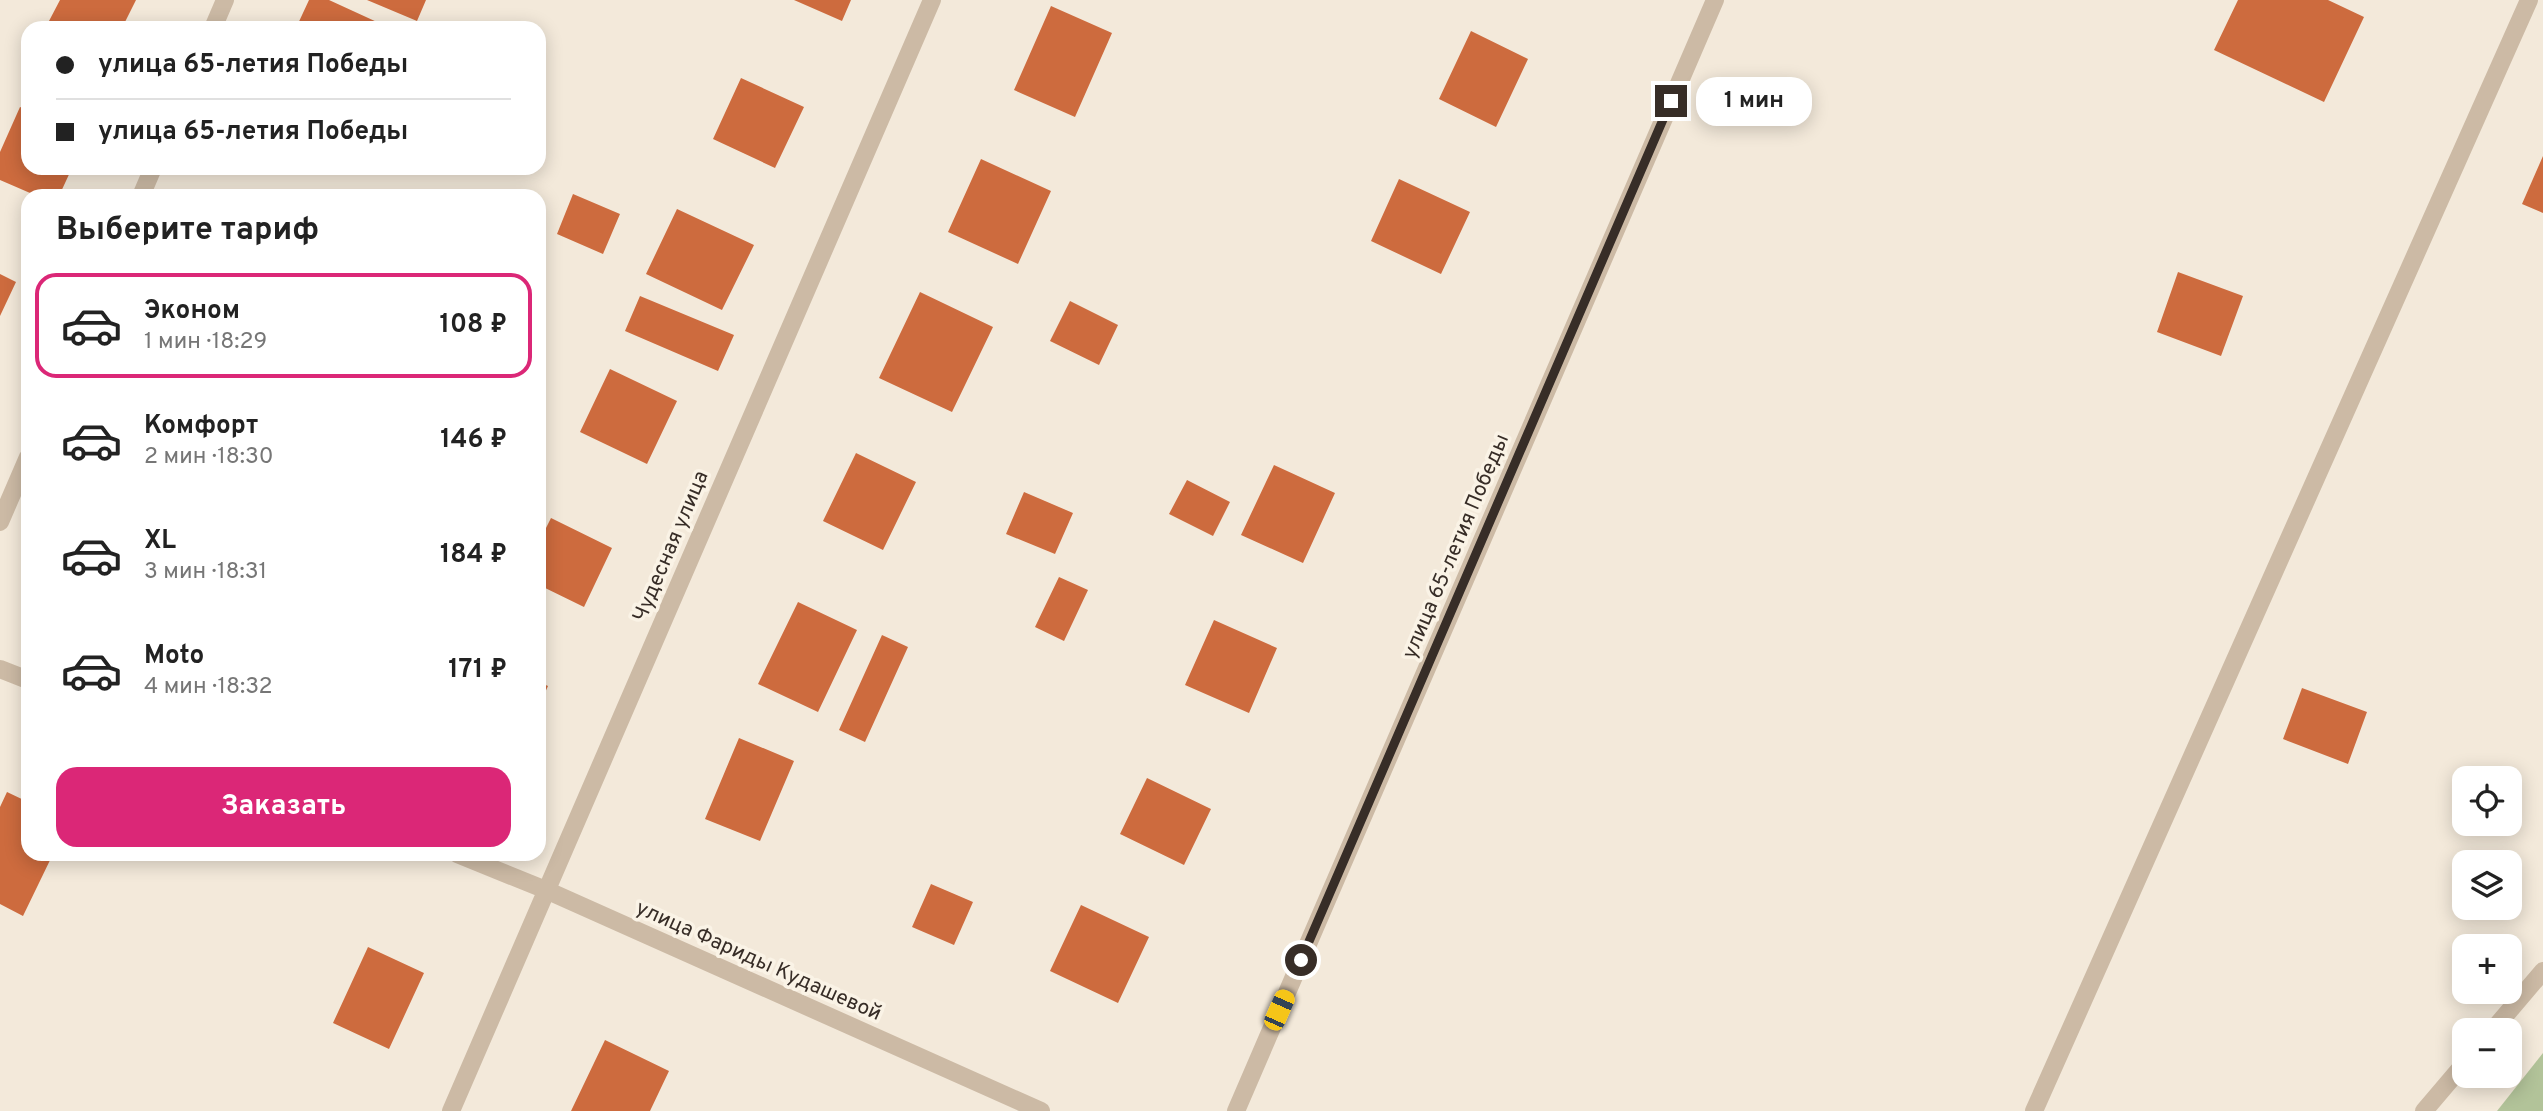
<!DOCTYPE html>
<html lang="ru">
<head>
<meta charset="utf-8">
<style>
  :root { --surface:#fff; --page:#f6f6f6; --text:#222; --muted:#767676; --line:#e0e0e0; --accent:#db2777 }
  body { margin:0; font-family:Overpass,sans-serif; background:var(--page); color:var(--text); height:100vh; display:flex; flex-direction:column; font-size:26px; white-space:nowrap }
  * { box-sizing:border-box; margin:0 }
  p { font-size:23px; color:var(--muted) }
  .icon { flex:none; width:38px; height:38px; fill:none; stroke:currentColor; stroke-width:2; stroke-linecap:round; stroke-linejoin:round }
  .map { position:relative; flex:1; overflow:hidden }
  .side { position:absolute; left:21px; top:189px; width:525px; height:672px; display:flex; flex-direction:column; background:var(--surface); border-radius:21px; box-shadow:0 4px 18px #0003 }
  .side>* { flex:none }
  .hud { position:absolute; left:21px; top:21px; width:525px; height:154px; border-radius:21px; box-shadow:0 4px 18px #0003; display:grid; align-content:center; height:154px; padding:0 35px; background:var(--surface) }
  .fabs { position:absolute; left:2452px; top:766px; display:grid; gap:14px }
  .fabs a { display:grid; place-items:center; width:70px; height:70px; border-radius:14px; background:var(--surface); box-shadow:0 4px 18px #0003; font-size:35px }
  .end { position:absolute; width:32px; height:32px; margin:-16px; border:9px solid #372d27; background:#fff; box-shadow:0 0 0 4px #fff }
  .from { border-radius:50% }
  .bubble { position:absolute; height:49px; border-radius:21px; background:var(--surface); box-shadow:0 4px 18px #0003; font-size:23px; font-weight:700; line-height:49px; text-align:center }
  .car { position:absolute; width:21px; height:42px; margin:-21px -10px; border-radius:9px; box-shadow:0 0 5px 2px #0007; background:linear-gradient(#f5c518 24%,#345 0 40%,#f5c518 0 76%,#345 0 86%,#f5c518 0) }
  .hud b { display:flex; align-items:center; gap:24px; height:66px; font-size:26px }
  .hud b+b { border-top:2px solid var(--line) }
  .hud i { width:18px; height:18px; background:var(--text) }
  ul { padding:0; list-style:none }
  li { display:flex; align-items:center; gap:21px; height:105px; margin:0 14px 10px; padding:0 21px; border:4px solid transparent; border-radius:21px }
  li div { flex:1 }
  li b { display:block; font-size:26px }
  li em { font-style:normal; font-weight:700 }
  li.active { border-color:var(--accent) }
  li>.icon { width:63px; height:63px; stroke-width:1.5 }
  h2 { padding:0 35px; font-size:32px; line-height:84px }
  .button { display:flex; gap:14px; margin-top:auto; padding:14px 35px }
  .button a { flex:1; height:80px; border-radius:21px; background:var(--accent); color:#fff; font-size:28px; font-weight:700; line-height:80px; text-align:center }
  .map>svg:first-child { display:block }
  .green { fill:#b2c399 }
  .building { fill:#cd6b3e }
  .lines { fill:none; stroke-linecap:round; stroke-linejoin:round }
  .minor { stroke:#ccbaa5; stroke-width:18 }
  .route { stroke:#372d27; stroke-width:9 }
  .labels { text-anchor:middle; stroke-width:7; stroke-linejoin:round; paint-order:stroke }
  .street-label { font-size:21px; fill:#372d27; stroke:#faf3e6 }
</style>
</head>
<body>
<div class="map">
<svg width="2543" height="1111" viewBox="0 0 2543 1111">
  <rect width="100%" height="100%" fill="#f3e9da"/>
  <path class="green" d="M2543,1053V1111H2497Z"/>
  <path class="building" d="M60,0H136L122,28H63L49,21Z
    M309,0H329L390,28H296Z
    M367,0H426L417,21Z
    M794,0H851L842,21Z
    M2238,0H2328L2364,17L2324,102L2214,50Z
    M1051,6L1112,33L1075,117L1014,90Z
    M1471,31L1528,59L1496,127L1439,99Z
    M741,78L804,107L775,168L713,139Z
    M20,107L28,110V168H72L59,196H37L0,180V152Z
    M2543,156V213L2522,204Z
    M981,159L1051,191L1018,264L948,232Z
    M1399,179L1470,212L1441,274L1371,241Z
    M573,194L620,214L603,254L557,234Z
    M677,209L754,245L722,310L646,274Z
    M2178,272L2243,296L2221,356L2157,332Z
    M0,274L16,282L0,316Z
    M920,292L993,327L952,412L879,378Z
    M640,296L734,335L718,371L625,331Z
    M1070,301L1118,325L1099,365L1050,341Z
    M610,369L677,401L647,464L580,432Z
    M856,453L916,482L883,550L823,521Z
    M1274,465L1335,493L1303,563L1241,535Z
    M1187,480L1230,502L1213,536L1169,514Z
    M1024,492L1073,513L1055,554L1006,534Z
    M551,518L612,548L584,607L539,585V542Z
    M1059,577L1088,590L1064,641L1035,627Z
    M798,602L857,630L818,712L758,684Z
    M1214,620L1277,648L1249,713L1185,685Z
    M882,635L908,647L865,742L839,730Z
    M539,682L548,686L539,706Z
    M2302,688L2367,712L2348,764L2283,739Z
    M739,738L794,761L760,841L705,819Z
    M1147,778L1211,809L1184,865L1120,834Z
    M7,792L28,802V854H53L23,916L0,904V807Z
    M931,884L973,902L954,945L912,927Z
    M1081,905L1149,937L1118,1003L1050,971Z
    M368,947L424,973L389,1049L333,1023Z
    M605,1040L669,1071L650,1111H571Z"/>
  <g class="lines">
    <path class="minor" d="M213,28L225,0
      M141,196L153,168
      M0,522L28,457
      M0,669L28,680
      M457,854L546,890L1041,1111
      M2492,1031L2543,971
      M451,1111L932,0
      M1236,1111L1715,0
      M2034,1111L2529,0
      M2424,1111L2464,1064"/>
  </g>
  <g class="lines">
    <path class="route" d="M1301,960L1671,101"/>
  </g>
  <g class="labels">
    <g class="street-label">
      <text transform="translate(670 546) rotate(-67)" y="7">Чудесная улица</text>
      <text transform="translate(1455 546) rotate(-67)" y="7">улица 65-летия Победы</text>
      <text transform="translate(759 960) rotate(24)" y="7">улица Фариды Кудашевой</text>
    </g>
  </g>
</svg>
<div class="fabs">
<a><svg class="icon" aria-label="locate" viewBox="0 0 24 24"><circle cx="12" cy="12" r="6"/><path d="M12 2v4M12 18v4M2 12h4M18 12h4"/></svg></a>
<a><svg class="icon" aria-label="layers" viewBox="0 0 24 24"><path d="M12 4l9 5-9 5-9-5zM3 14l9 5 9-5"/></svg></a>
<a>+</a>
<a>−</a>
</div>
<i class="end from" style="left:1301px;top:960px"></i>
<i class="end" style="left:1671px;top:101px"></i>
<div class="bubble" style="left:1696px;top:77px;width:116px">1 мин</div>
<i class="car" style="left:1279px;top:1010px;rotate:24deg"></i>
<div class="hud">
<b><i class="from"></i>улица 65-летия Победы</b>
<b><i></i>улица 65-летия Победы</b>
</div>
<section class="side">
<h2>Выберите тариф</h2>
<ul>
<li class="active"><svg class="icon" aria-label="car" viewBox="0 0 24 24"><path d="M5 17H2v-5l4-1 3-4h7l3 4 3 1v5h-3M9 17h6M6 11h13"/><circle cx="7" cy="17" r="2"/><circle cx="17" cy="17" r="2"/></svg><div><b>Эконом</b><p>1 мин · 18:29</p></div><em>108 ₽</em></li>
<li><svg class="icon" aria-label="car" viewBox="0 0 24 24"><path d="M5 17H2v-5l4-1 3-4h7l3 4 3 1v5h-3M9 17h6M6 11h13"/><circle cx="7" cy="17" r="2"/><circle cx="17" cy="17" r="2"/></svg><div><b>Комфорт</b><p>2 мин · 18:30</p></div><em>146 ₽</em></li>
<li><svg class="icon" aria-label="car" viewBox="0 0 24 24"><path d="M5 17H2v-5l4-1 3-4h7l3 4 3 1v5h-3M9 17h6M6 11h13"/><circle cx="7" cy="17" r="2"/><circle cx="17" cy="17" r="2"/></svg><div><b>XL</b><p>3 мин · 18:31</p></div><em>184 ₽</em></li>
<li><svg class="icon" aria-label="car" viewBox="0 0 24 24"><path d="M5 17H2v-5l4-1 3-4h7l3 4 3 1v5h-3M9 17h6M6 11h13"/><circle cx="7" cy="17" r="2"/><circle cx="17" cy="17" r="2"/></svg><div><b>Moto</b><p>4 мин · 18:32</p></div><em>171 ₽</em></li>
</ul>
<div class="button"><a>Заказать</a></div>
</section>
</div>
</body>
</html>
